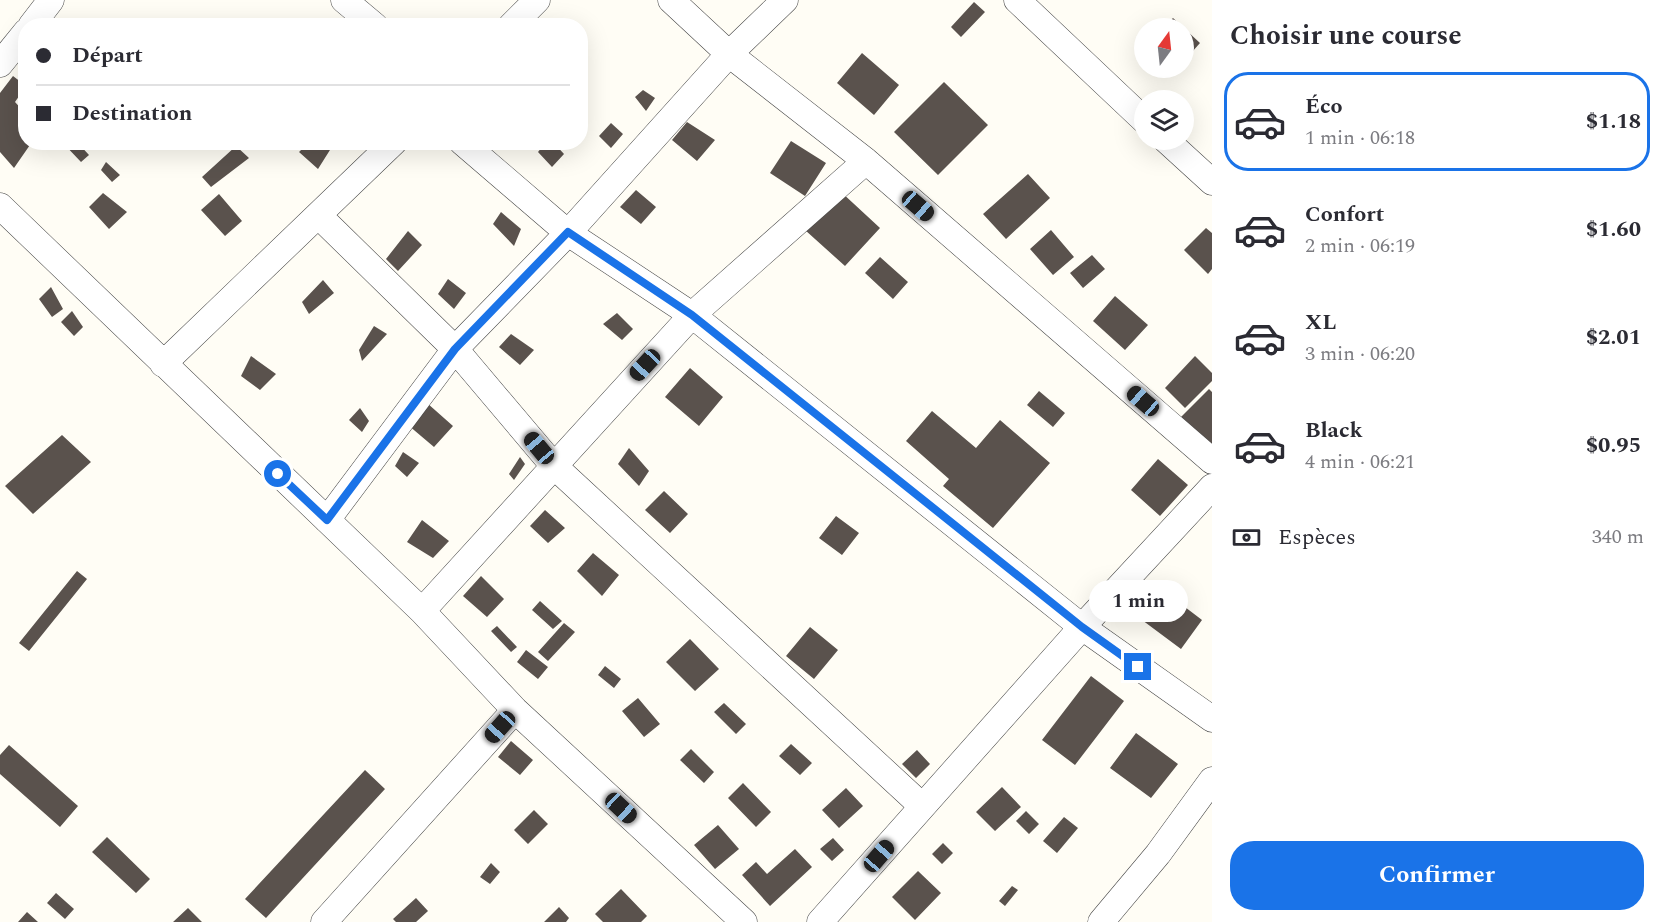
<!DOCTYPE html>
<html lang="fr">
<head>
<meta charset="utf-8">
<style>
  :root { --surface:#fff; --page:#f7f7f7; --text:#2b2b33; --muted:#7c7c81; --line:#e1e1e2; --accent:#1a73e8 }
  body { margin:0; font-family:Spectral,serif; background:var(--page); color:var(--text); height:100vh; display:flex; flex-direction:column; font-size:22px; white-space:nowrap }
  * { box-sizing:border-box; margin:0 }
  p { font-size:20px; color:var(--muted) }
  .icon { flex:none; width:33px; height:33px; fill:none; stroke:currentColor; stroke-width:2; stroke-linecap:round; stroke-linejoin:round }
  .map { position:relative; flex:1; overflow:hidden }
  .details { display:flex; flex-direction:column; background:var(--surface); width:450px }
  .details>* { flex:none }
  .banner { position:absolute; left:18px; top:18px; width:570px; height:132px; border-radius:24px; box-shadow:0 6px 24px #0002; display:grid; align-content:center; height:132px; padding:0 18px; background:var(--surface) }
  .needle { width:39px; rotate:15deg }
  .buttons { position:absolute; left:1134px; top:18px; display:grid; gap:12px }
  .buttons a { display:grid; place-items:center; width:60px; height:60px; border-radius:50%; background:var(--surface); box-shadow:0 6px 24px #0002; font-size:30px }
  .end { position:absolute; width:27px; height:27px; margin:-14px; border:8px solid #1a73e8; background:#fff; box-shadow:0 0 0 3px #fff }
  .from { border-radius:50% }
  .bubble { position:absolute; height:42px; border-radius:21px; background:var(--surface); box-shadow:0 6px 24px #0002; font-size:20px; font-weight:700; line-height:42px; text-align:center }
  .car { position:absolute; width:18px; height:36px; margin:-18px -9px; border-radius:8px; box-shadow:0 0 4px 2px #0007; background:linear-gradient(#222 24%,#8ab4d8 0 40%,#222 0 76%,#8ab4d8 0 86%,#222 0) }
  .banner b { display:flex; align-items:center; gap:21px; height:57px; font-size:22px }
  .banner b+b { border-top:2px solid var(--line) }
  .banner i { width:15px; height:15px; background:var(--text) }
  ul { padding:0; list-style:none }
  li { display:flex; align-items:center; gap:18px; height:99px; margin:0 12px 9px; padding:0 6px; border:3px solid transparent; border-radius:24px }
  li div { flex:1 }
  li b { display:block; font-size:22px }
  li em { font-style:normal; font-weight:700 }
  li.on { border-color:var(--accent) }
  li>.icon { width:54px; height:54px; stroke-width:1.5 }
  h2 { padding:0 18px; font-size:27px; line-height:72px }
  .pay { display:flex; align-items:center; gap:15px; height:66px; padding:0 18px; font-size:22px }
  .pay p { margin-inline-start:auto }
  .action { display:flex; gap:12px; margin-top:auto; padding:12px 18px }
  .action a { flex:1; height:69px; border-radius:24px; background:var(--accent); color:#fff; font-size:24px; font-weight:700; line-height:69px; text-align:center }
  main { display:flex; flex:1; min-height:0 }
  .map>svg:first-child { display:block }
  .building { fill:#5a524d }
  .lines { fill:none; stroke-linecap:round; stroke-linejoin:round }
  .street-casing { stroke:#444; stroke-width:27 }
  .street { stroke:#fff; stroke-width:26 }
  .route { stroke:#1a73e8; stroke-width:8 }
</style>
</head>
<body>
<main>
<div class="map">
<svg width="1212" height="922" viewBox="0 0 1212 922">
  <rect width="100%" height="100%" fill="#fffdf5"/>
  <path class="building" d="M974,2L985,12L961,37L951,27Z
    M1173,18L1200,43L1184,61V28H1163Z
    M862,53L899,85L874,115L837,83Z
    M13,76L26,86L15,102L26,114V142H32L14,168L0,152V93Z
    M944,82L988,125L938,175L894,132Z
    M643,90L655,98L646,111L635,97Z
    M687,122L715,140L697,161L672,140Z
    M611,123L623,134L611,148L599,136Z
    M791,141L826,163L805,196L770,173Z
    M62,142H77L89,155L81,162Z
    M309,142H335L318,169L299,152Z
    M546,142H553L564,154L552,167L538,152Z
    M236,146L249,158L211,187L202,177Z
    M106,162L120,175L112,182L101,170Z
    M1028,174L1050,198L1006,239L983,214Z
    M636,190L656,207L641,224L620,207Z
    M840,191L880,228L845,266L805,230Z
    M103,193L127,212L109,229L89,207Z
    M219,194L242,221L225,236L201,210Z
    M501,212L521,229L514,246L493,224Z
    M1206,228L1212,233V269L1208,274L1184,250Z
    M1051,230L1074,257L1053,275L1030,249Z
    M408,231L422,245L398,271L386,259Z
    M1092,255L1105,269L1083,288L1070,273Z
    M880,257L908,282L893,299L865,273Z
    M448,279L466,293L454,309L438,294Z
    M323,280L334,293L309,314L302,302Z
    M51,287L63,309L52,317L39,299Z
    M1115,296L1148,325L1125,350L1093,321Z
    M72,311L83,327L74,336L61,322Z
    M617,313L633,329L622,340L603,324Z
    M374,326L387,334L362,361L359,350Z
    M511,334L534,350L520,365L499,347Z
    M251,356L276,374L260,390L241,376Z
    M1195,356L1212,373V381L1185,408L1165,388Z
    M690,368L723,397L699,426L665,397Z
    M1209,389L1212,392V450L1180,418Z
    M1039,391L1065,413L1053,427L1027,405Z
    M427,403L453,426L434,447L408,425Z
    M360,408L369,421L362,432L349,420Z
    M932,411L976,448L1000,420L1050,463L993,528L943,486L949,479L906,441Z
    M62,435L91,462L33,514L5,486Z
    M629,448L649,471L639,486L618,464Z
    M403,452L419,463L407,477L395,466Z
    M520,457L525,464L514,480L509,474Z
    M1158,459L1188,485L1160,516L1131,490Z
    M664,491L688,514L670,533L645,510Z
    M545,510L565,528L548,543L530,526Z
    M836,516L859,533L842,555L819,538Z
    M422,520L449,541L433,558L407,542Z
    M593,553L619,575L602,596L577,571Z
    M77,571L87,579L29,651L19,643Z
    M481,576L504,599L487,617L463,596Z
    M1164,591L1202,620L1181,649L1142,620Z
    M540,601L562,621L553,629L532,610Z
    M564,623L575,632L548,661L538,652Z
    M497,626L517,647L511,652L491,631Z
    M810,627L838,650L814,679L786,656Z
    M690,639L719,669L695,691L666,662Z
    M526,650L548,667L538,679L517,662Z
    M605,666L621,679L614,688L598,675Z
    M1091,676L1124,701L1075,765L1042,740Z
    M638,698L660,724L644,737L622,711Z
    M724,703L746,724L736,734L714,712Z
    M1136,733L1178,764L1151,798L1110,768Z
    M511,741L533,760L520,775L498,757Z
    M791,744L812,763L800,775L779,756Z
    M9,745L78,806L60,827L0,774V755Z
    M691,749L714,772L704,783L680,760Z
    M917,750L930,764L916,778L902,764Z
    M365,770L385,789L266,918L245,899Z
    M743,783L771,812L756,827L728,798Z
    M1002,787L1021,807L995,831L976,812Z
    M846,788L863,806L839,828L822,810Z
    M534,810L548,824L528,844L514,830Z
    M1026,811L1039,824L1029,834L1016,821Z
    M1064,817L1078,828L1057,853L1043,841Z
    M718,825L739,849L715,869L694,845Z
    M107,837L150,879L136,893L92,852Z
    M833,838L844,850L832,861L820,849Z
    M943,843L953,853L942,864L932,854Z
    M795,849L812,867L770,906L742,875L756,862L767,874Z
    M491,863L500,872L490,884L480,877Z
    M918,871L941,893L915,920L892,897Z
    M1012,886L1018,890L1005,906L999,901Z
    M621,889L647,916L641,922H603L595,914Z
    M56,893L74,909L65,919L47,903Z
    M416,898L428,911L416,922H396L393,919Z
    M559,907L569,918L566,922H544Z
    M188,908L202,922H173Z
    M27,912L38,922H18Z"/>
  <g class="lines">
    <g class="street-casing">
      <path id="street" d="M344,0L375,26
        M671,0L729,54L866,161L1212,461
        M1017,0L1144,120
        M31,26L51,0
        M511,26L537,0
        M0,64L26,32
        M1166,140L1212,182
        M462,142L568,233L692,315L1082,627L1212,719
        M0,206L422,611L515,710L744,922
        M318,215L455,349L553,465L922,806
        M163,364L394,142
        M327,520L455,349L568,233L729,54L785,0
        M422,611L692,315L866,161
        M324,922L515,710
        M820,922L1082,627L1212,487
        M1101,922L1158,854L1212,780"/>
    </g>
    <use href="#street" class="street"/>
  </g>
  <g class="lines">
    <path class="route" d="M278,474L327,520L455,349L568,232L692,315L1082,627L1138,667"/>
  </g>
</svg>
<div class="buttons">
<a><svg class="needle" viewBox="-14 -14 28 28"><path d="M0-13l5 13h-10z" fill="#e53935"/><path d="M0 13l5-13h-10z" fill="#7c7c81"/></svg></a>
<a><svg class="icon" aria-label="layers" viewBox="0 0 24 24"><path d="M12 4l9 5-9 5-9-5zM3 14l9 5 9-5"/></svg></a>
</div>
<i class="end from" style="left:278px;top:474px"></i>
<i class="end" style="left:1138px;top:667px"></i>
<div class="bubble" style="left:1089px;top:580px;width:99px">1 min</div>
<i class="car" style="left:918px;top:206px;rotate:131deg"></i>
<i class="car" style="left:645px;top:365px;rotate:223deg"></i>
<i class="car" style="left:1143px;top:401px;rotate:311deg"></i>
<i class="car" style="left:539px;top:448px;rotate:320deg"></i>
<i class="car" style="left:500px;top:727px;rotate:222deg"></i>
<i class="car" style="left:621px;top:808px;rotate:133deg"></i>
<i class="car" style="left:879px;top:856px;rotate:41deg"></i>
<div class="banner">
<b><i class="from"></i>Départ</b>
<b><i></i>Destination</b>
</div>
</div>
<section class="details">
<h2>Choisir une course</h2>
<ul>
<li class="on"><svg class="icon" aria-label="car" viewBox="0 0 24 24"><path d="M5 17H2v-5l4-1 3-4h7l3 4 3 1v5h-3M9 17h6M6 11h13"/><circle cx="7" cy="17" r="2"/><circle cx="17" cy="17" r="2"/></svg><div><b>Éco</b><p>1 min · 06:18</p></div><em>$1.18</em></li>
<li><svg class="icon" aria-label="car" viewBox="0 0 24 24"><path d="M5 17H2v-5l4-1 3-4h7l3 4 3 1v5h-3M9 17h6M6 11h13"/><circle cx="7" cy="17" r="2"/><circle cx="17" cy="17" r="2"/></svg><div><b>Confort</b><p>2 min · 06:19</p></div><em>$1.60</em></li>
<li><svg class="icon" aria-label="car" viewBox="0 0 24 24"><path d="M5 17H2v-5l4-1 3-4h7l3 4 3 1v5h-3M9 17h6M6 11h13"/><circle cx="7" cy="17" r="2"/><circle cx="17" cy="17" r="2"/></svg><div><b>XL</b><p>3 min · 06:20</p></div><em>$2.01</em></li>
<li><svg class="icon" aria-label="car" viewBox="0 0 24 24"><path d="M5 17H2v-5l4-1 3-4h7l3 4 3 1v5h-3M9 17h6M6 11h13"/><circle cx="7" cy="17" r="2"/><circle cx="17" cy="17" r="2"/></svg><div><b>Black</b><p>4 min · 06:21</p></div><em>$0.95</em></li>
</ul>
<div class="pay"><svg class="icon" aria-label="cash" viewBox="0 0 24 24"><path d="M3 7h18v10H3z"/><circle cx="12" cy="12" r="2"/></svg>Espèces<p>340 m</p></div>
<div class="action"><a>Confirmer</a></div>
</section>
</main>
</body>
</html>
